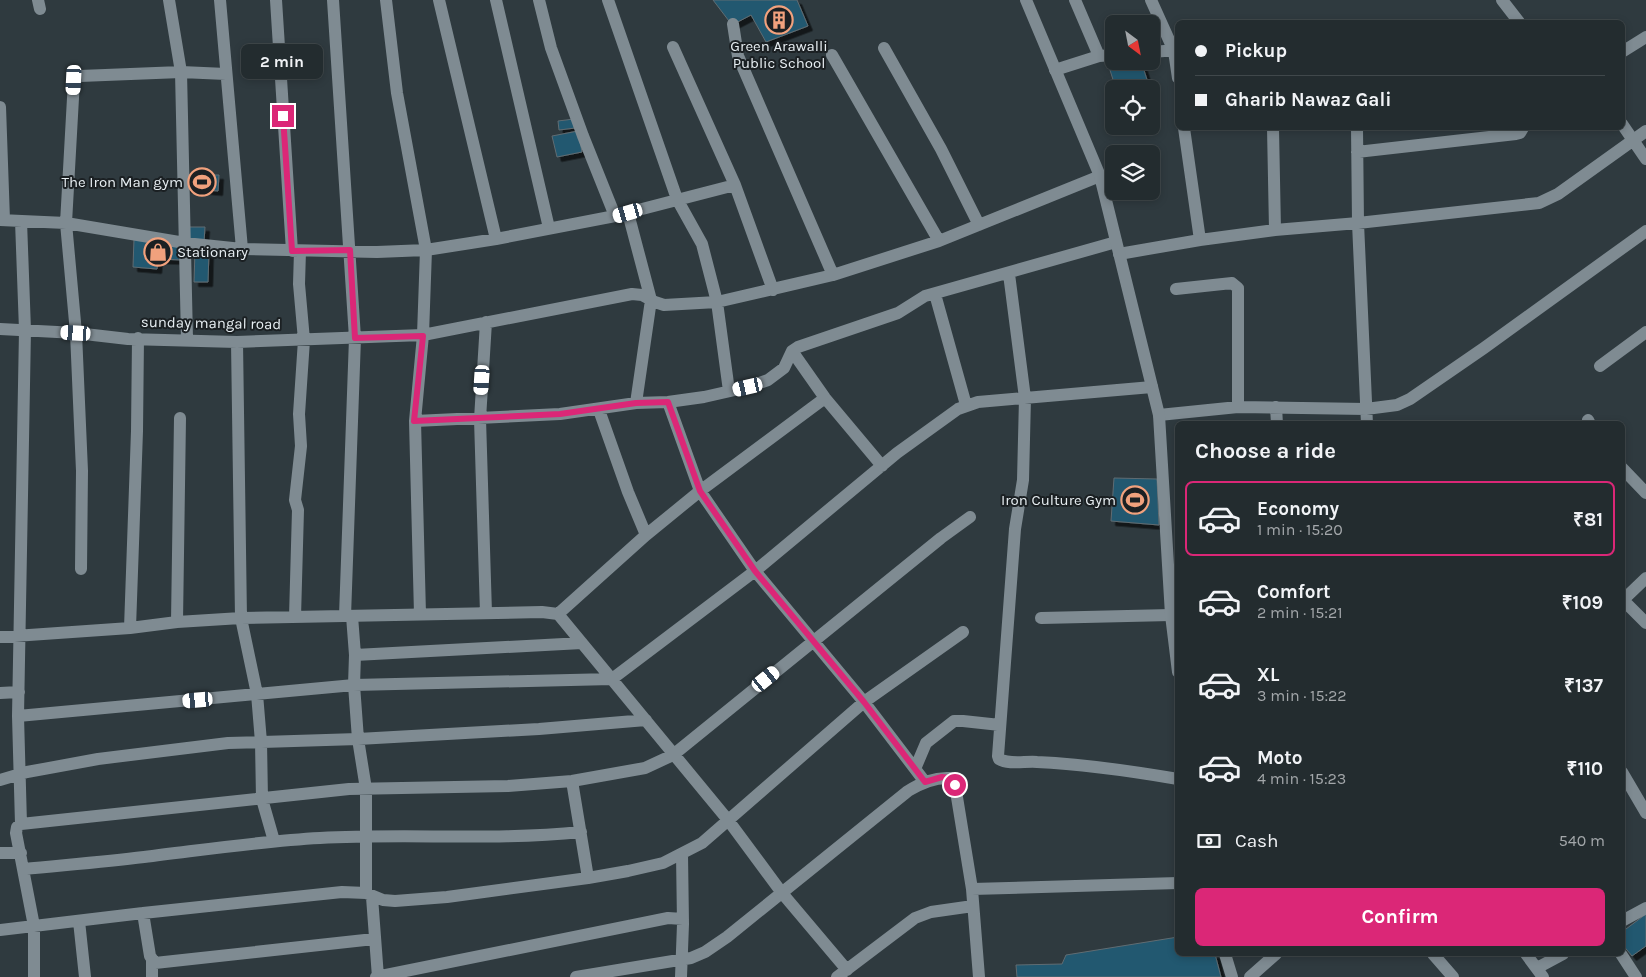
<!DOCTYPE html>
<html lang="en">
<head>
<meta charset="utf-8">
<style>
  :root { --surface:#232c2f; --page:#2f383b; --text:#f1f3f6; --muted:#a3a7aa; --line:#40484b; --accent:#db2777 }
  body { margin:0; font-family:Karla,sans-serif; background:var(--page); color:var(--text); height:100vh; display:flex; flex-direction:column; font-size:19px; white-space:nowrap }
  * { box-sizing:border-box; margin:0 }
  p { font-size:16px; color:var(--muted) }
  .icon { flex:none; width:28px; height:28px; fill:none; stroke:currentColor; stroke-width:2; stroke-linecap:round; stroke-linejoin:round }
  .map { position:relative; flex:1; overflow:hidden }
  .details { position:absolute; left:1175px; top:421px; width:450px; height:535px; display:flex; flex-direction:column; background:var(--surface); border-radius:8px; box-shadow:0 2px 8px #0003,0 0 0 1px var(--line) }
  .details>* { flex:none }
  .top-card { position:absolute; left:1175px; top:20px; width:450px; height:110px; border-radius:8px; box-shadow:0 2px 8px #0003,0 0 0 1px var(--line); display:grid; align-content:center; height:110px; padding:0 20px; background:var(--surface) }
  .needle { width:32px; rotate:148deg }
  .controls { position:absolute; left:1105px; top:15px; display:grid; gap:10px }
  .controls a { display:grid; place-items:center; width:55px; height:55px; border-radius:8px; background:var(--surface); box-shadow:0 2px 8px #0003,0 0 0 1px var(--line); font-size:25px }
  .end { position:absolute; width:22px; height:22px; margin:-11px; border:6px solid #db2777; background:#fff; box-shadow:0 0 0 2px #fff }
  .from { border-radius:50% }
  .bubble { position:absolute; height:35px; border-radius:8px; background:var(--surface); box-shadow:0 2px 8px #0003,0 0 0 1px var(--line); font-size:16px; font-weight:700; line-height:35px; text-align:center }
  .car { position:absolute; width:15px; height:30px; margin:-15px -8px; border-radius:6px; box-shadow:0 0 4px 1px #0007; background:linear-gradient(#fff 24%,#345 0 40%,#fff 0 76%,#345 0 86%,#fff 0) }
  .top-card b { display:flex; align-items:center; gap:18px; height:48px; font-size:19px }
  .top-card b+b { border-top:1px solid var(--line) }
  .top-card i { width:12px; height:12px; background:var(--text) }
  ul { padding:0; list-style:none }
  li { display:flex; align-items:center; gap:15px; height:75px; margin:0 10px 8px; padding:0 10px; border:2px solid transparent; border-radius:8px }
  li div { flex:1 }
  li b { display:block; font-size:19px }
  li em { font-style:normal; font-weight:700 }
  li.on { border-color:var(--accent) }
  li>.icon { width:45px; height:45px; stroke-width:1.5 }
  h2 { padding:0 20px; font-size:22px; line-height:60px }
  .pay { display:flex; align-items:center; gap:12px; height:55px; padding:0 20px; font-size:19px }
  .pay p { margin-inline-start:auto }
  .action { display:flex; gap:10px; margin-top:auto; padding:10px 20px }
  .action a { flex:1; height:58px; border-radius:8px; background:var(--accent); color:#fff; font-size:20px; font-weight:700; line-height:58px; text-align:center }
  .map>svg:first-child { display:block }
  .building { fill:#215870; stroke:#606c72; filter:url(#shadow) }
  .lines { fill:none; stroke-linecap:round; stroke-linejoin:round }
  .minor { stroke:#7f8b92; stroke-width:12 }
  .tertiary { stroke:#7f8b92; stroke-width:12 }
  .route { stroke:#db2777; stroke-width:6 }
  .labels { text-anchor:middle; stroke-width:4; stroke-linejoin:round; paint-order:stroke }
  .poi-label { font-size:15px; fill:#e7eef2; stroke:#1b2023; text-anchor:end }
  .street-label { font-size:15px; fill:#e7eef2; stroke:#1b2023 }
</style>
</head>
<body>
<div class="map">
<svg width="1646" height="977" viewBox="0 0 1646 977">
  <defs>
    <filter id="shadow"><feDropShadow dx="4.5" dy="4.5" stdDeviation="0" flood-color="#0009"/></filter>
  </defs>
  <rect width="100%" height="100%" fill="#2f3a3f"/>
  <path class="building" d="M713,0H797L808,26L766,42L751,15L732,25Z
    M1125,61H1141L1150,89H1116L1109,67Z
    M574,119L575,128L559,130L558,121Z
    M578,131L582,152L557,157L552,136Z
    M185,175H219L218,191L186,188Z
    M187,227H205L204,242L186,241Z
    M134,239L182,246V260L158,259L157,269L133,267Z
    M195,251H209L208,282H194Z
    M1114,478L1157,479L1159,525L1111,521Z
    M1646,914V946L1632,956L1622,944V932Z
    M1178,937V954H1215L1221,977H1017L1016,965L1062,964L1066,955Z"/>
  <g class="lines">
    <path class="minor" d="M38,0L40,9
      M169,0L181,72L187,339
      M220,0L242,249
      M276,0L292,251
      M333,0L355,338L345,616
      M386,0L397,93L426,250L496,239L615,216L735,185
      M439,0L496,239
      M496,0L549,228
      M539,0L551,48L583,136L615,216
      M608,0L677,199L702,244L717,302L729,391
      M1075,0L1099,56L1114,55
      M1151,0L1174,51L1178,78
      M1502,0L1519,22
      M733,24L738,56L833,275
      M673,47L735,185L773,290
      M884,48L941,149L979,225
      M1151,52L1178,50
      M1622,52L1646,37
      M832,55L939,241
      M1055,70L1099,56
      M0,107L4,220
      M1622,124L1646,159
      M1184,128L1200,240
      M1273,128L1275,230
      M1357,128L1358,223L1367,424
      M1357,152L1516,134L1520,133L1523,128
      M628,213L651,300L636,403
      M0,220L66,223L185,243L242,249L377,252L426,250L423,335L632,294L642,295L655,302L664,305L717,302L833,275L939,241L1100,176
      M1119,254L1200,240L1275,230L1358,223L1539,203L1558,194L1646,131
      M1009,274L1025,398L1023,480L1015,529L998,756L999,759C1009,765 1025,761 1037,762C1084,764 1131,771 1178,779
      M1176,289L1232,283L1238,288V407
      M935,294L966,405
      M486,322L480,419L486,613
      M0,329L76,333L128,339L237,342L423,335L415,421L420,614
      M237,342L241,618L257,694L261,742L262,799L274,841
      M792,351L825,398L882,466
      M1600,366L1646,332
      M668,402L700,491L755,571L864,702L925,782
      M1276,407L1277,424
      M599,410L628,492L646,535
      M1159,415L1238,407L1366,409L1397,405L1410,399L1484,348L1646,231
      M1588,420L1590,424
      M415,421L560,414L636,403L668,402L704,397L748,387L768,380L784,368L792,351L798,347L898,313L925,296L1116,242
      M1622,468L1646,493
      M81,569L82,471L76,333L66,223L74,80L80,76L181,72L226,74
      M1622,599L1646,623
      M1622,601L1646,578
      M558,614L646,535L700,491L825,398
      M352,616L355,655L354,685L358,739L366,789V893
      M295,617L298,510L295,500L301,446L299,414L304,340L299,284L300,251
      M1041,618L1171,615
      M177,622L180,418
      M130,628L137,431L138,338
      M0,637L130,628L177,622L241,618L542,612L558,614L728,820L782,893L847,970
      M355,655L582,643
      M0,693L19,692
      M18,716L354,685L612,679L755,571L897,453L958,409L978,402L1152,387
      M915,769L926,743L954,721H963L1000,725
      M1622,772L1646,813
      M0,780L27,772L98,759L228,743L358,739L539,729L646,720
      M572,781L588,878
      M21,824L18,716L25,330L21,221
      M0,853H21
      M24,869C64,865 104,862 144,857C203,850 261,841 320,838C407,833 494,841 581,832
      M972,889L1178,883
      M372,897L378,977
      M143,913L150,956L155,963L374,939
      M79,921L85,977
      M1622,921L1646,908
      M0,930L143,913L342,892L366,893L383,900L395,901L447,897L588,878L628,871L663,863L702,843L864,702L963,632
      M1433,954L1453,977
      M1526,954L1543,977
      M1621,954L1636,977
      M152,960V977
      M1537,968L1563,954
      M34,977V926L16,833L17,827L21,824L349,789L508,786L572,781L645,768L673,755L941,538L970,517
      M376,977L668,918L683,919
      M576,977L691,958L705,952L727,937L908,791C921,783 934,777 950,778L955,785L972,889L979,977
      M681,977L683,924L682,854
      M837,977L915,918L931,912L973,906
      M1250,977L1276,954"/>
    <path class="tertiary" d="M1026,0L1100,176L1159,415L1171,615L1178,672
      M1225,954L1232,977"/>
  </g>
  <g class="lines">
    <path class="route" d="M283,116L292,251L350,250L355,338L423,336L414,421L560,414L636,403L668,402L700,491L755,571L864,702L925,782L942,777L950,778L955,785"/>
  </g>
  <defs>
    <g id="building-ring" transform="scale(1.4375)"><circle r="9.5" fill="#1b2023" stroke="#f1a17d" stroke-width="1.5"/><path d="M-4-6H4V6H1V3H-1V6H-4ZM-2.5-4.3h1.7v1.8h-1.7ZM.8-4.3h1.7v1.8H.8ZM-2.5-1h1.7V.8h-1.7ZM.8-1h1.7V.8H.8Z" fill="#f1a17d"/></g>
    <g id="stadium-ring" transform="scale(1.4375)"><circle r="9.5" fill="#1b2023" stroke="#f1a17d" stroke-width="1.5"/><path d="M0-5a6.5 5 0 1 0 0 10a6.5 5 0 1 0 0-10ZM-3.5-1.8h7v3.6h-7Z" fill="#f1a17d"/></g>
    <g id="shop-ring" transform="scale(1.4375)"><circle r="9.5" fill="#1b2023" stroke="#f1a17d" stroke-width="1.5"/><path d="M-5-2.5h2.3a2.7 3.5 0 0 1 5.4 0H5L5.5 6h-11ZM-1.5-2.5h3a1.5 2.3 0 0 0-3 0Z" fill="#f1a17d"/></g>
  </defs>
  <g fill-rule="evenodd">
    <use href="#building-ring" x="779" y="20"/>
    <use href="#stadium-ring" x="202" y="182"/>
    <use href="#shop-ring" x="158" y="252"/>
    <use href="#stadium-ring" x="1135" y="500"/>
  </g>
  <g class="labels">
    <g class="poi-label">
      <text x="779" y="51" text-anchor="middle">Green Arawalli<tspan x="779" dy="17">Public School</tspan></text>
      <text x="183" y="187">The Iron Man gym</text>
      <text x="177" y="257" text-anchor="start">Stationary</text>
      <text x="1116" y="505">Iron Culture Gym</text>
    </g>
    <g class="street-label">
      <text transform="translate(211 323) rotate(1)" y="5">sunday mangal road</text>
    </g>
  </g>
</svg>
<div class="controls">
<a><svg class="needle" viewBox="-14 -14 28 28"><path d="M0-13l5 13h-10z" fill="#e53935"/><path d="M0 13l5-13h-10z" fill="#a3a7aa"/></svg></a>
<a><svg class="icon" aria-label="locate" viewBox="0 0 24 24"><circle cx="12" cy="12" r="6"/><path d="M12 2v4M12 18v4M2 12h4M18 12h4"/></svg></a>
<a><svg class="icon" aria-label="layers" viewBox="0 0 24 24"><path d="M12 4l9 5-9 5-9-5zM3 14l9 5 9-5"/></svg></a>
</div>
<i class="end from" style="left:955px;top:785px"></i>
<i class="end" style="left:283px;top:116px"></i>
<div class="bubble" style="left:241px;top:44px;width:82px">2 min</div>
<i class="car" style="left:74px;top:80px;rotate:183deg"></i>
<i class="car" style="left:628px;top:213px;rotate:254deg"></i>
<i class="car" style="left:76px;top:333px;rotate:273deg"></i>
<i class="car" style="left:482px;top:380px;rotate:184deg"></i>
<i class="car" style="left:748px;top:387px;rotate:257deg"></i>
<i class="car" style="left:766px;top:679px;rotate:51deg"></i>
<i class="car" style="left:198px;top:700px;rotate:265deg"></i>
<div class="top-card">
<b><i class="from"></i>Pickup</b>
<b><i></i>Gharib Nawaz Gali</b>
</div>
<section class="details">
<h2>Choose a ride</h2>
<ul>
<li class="on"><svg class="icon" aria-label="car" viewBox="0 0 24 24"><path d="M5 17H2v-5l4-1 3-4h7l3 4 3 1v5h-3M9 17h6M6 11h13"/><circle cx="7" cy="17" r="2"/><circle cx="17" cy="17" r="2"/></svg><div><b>Economy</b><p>1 min · 15:20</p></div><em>₹81</em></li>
<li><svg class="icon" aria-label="car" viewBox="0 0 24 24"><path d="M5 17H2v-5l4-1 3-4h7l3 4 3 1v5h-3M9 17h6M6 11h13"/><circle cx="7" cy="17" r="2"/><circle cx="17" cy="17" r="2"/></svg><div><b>Comfort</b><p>2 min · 15:21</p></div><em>₹109</em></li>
<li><svg class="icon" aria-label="car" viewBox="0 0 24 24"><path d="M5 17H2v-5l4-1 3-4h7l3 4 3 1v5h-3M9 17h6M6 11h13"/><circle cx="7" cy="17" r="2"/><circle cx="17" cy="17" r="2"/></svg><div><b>XL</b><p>3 min · 15:22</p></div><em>₹137</em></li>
<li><svg class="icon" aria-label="car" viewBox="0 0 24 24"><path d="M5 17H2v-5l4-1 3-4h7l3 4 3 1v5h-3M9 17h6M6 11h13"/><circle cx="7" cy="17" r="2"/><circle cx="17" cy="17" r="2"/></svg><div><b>Moto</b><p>4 min · 15:23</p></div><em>₹110</em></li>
</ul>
<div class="pay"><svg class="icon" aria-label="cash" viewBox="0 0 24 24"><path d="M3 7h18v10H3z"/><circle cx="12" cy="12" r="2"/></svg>Cash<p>540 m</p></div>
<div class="action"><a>Confirm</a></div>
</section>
</div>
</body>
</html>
